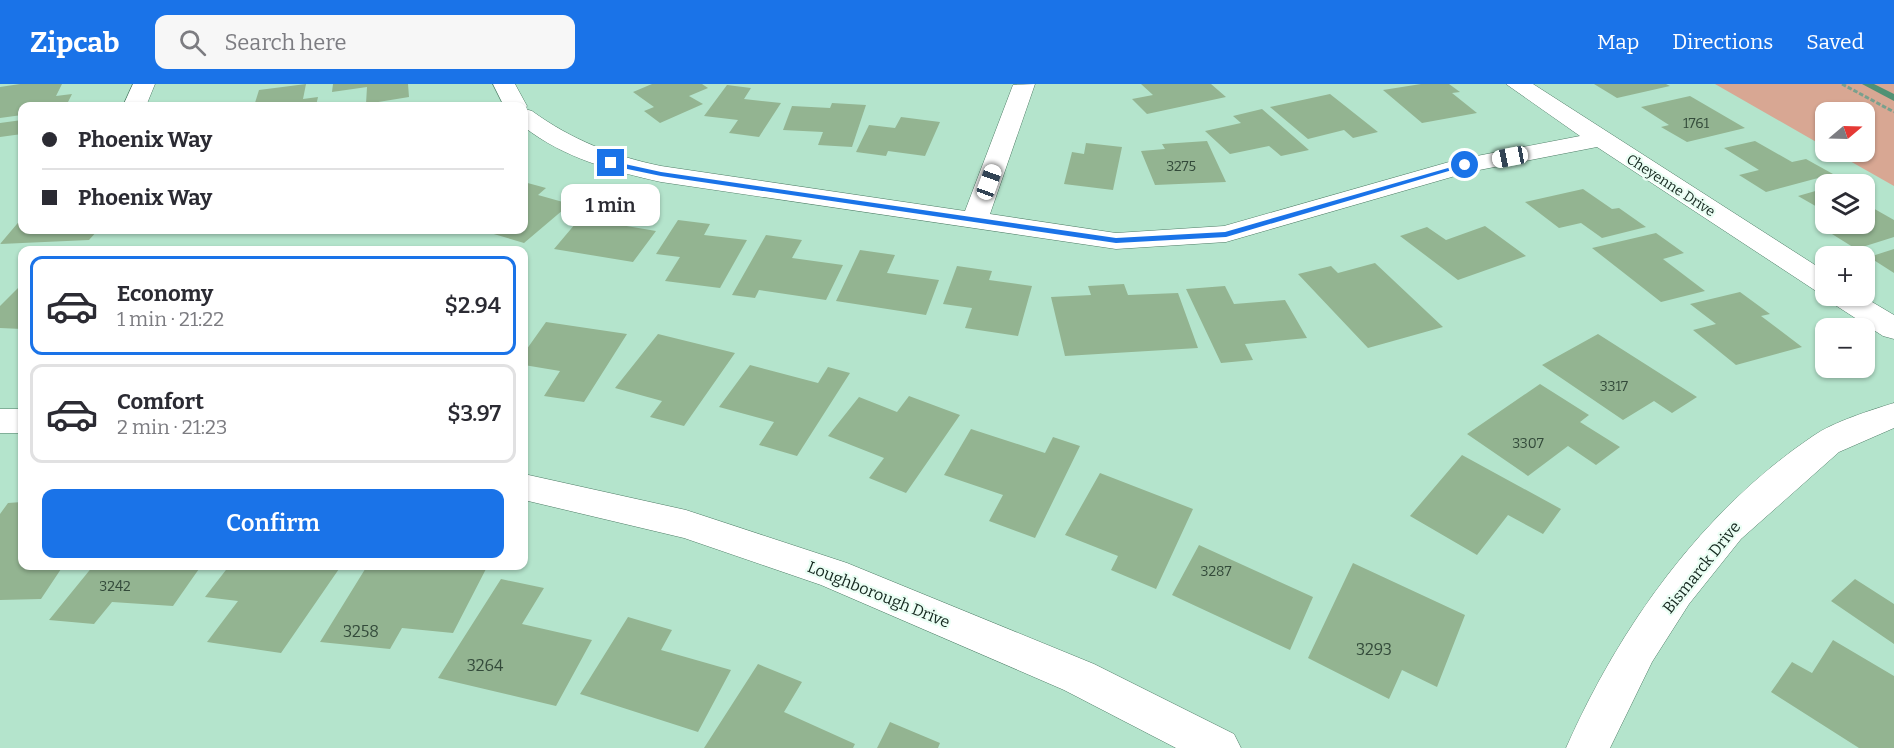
<!DOCTYPE html>
<html lang="en">
<head>
<meta charset="utf-8">
<style>
  :root { --surface:#fff; --page:#f7f7f7; --text:#2b2b33; --muted:#7c7c81; --line:#e1e1e2; --accent:#1a73e8 }
  body { margin:0; font-family:Bitter,serif; background:var(--page); color:var(--text); height:100vh; display:flex; flex-direction:column; font-size:22px; white-space:nowrap }
  * { box-sizing:border-box; margin:0 }
  p { font-size:20px; color:var(--muted) }
  .icon { flex:none; width:33px; height:33px; fill:none; stroke:currentColor; stroke-width:2; stroke-linecap:round; stroke-linejoin:round }
  .map { position:relative; flex:1; overflow:hidden }
  .sheet { position:absolute; left:18px; top:162px; width:510px; height:324px; display:flex; flex-direction:column; background:var(--surface); border-radius:12px; box-shadow:0 2px 4px #0004 }
  .sheet>* { flex:none }
  .top-card { position:absolute; left:18px; top:18px; width:510px; height:132px; border-radius:12px; box-shadow:0 2px 4px #0004; display:grid; align-content:center; height:132px; padding:0 24px; background:var(--surface) }
  .needle { width:39px; rotate:71deg }
  .buttons { position:absolute; left:1815px; top:18px; display:grid; gap:12px }
  .buttons a { display:grid; place-items:center; width:60px; height:60px; border-radius:12px; background:var(--surface); box-shadow:0 2px 4px #0004; font-size:30px }
  .end { position:absolute; width:27px; height:27px; margin:-14px; border:8px solid #1a73e8; background:#fff; box-shadow:0 0 0 3px #fff }
  .from { border-radius:50% }
  .bubble { position:absolute; height:42px; border-radius:12px; background:var(--surface); box-shadow:0 2px 4px #0004; font-size:20px; font-weight:600; line-height:42px; text-align:center }
  .car { position:absolute; width:18px; height:36px; margin:-18px -9px; border-radius:8px; box-shadow:0 0 4px 2px #0007; background:linear-gradient(#fff 24%,#345 0 40%,#fff 0 76%,#345 0 86%,#fff 0) }
  .top-card b { display:flex; align-items:center; gap:21px; height:57px; font-size:22px }
  .top-card b+b { border-top:2px solid var(--line) }
  .top-card i { width:15px; height:15px; background:var(--text) }
  ul { padding:10px 0 0; list-style:none }
  li { display:flex; align-items:center; gap:18px; height:99px; margin:0 12px 9px; padding:0 12px; border:3px solid var(--line); border-radius:12px }
  li div { flex:1 }
  li b { display:block; font-size:22px }
  li em { font-style:normal; font-weight:600 }
  li.on { border-color:var(--accent) }
  li>.icon { width:54px; height:54px; stroke-width:1.5 }
  .button { display:flex; gap:12px; margin-top:auto; padding:12px 24px }
  .button a { flex:1; height:69px; border-radius:12px; background:var(--accent); color:#fff; font-size:24px; font-weight:600; line-height:69px; text-align:center }
  header { display:flex; align-items:center; gap:36px; box-sizing:border-box; height:84px; padding:0 30px; background:var(--accent); color:#fff }
  header strong { font-size:28px }
  nav { display:flex; gap:33px; margin-inline-start:auto; font-size:21px }
  .search { width:420px; height:54px; background:var(--page); display:flex; align-items:center; gap:15px; box-sizing:border-box; padding:0 21px; border-radius:12px; color:var(--muted); font-size:22px }
  .map>svg:first-child { display:block }
  .green { fill:#d8a793 }
  .lines { fill:none; stroke-linecap:round; stroke-linejoin:round }
  .stream { fill:#519174; fill-rule:evenodd }
  .building { fill:#93b491 }
  .minor-casing { stroke:#4f7d67; stroke-width:1 }
  .path { stroke:#7aa08d; stroke-width:3; stroke-dasharray:4.5 2; stroke-linecap:butt }
  .minor { fill:#fff; fill-rule:evenodd }
  .route { fill:#1a73e8 }
  .labels { text-anchor:middle; stroke-width:4.5; stroke-linejoin:round; paint-order:stroke }
  .number-label { font-size:14px; fill:#334a3a }
  .far-street-label { font-size:14px; fill:#13261d; stroke:#eafef4 }
  .street-label { font-size:16px; fill:#13261d; stroke:#eafef4 }
  .near-number-label { font-size:16px; fill:#334a3a }
</style>
</head>
<body>
<header>
<strong>Zipcab</strong>
<div class="search"><svg class="icon" aria-label="search" viewBox="0 0 24 24"><circle cx="10" cy="10" r="6"/><path d="M15 15l6 6"/></svg>Search here</div>
<nav><a>Map</a><a>Directions</a><a>Saved</a></nav>
</header>
<div class="map">
<svg width="1894" height="664" viewBox="0 0 1894 664">
  <rect width="100%" height="100%" fill="#b4e4cc"/>
  <path class="green" d="M1715,0H1894V102L1834,68H1864V28H1826L1825,63Z"/>
  <g class="lines">
    <path class="stream" d="M1862,0H1874L1894,10V17Z"/>
  </g>
  <path class="building" d="M20,0H62L56,12L72,10L66,22H22V31L0,34V3Z
    M306,0L303,15L318,13L316,22H254L259,6Z
    M333,0H408L409,13L366,20L367,3L332,8Z
    M652,0H702L708,4L689,12L703,20L660,39L644,27L654,23L633,8Z
    M1141,0H1211L1226,13L1147,30L1132,15L1153,11Z
    M1421,0H1449L1460,8L1452,9L1477,29L1422,39L1383,6Z
    M1594,0H1666L1670,2L1617,14Z
    M727,1L751,4L744,15L781,19L759,53L729,49L738,36L704,32Z
    M1330,10L1378,48L1353,54L1344,46L1308,55L1270,23Z
    M1690,12L1745,44L1687,58L1661,43L1669,41L1641,23Z
    M832,19L866,21L852,63L818,61L823,48L783,46L792,22L830,24Z
    M1262,25L1309,66L1281,72L1269,62L1230,70L1205,47L1241,39L1233,32Z
    M901,33L940,38L925,72L888,67L886,72L856,68L869,41L895,44Z
    M22,36V50L0,53V39Z
    M1207,57L1226,98L1155,101L1141,67L1165,65L1162,60Z
    M1755,57L1792,78L1806,75L1833,90L1766,108L1739,91L1759,86L1724,64Z
    M1086,59L1122,63L1113,106L1064,100L1072,68L1084,70Z
    M524,98L546,104L538,111L570,120L524,159L480,146H524Z
    M1826,104V128L1798,112Z
    M1583,105L1612,125L1619,124L1646,143L1602,154L1581,139L1559,144L1525,118Z
    M1864,119L1894,136V153L1856,165L1824,145L1843,140H1864Z
    M592,120L621,124L609,139L656,147L633,178L554,165Z
    M22,134V146H98L89,156L0,160Z
    M678,136L710,140L704,151L747,156L720,204L665,197L680,173L656,170Z
    M1485,142L1526,172L1458,196L1400,152L1427,143L1446,156Z
    M1656,149L1684,169L1663,175L1705,207L1661,218L1592,164Z
    M766,151L802,156L792,174L843,181L826,216L759,206L755,214L732,211Z
    M1894,165V189L1869,173Z
    M860,166L895,171L887,189L939,196L926,231L836,217Z
    M1375,179L1443,243L1368,264L1298,190L1331,182L1338,189Z
    M957,182L992,187L989,196L1032,202L1018,252L965,244L972,224L943,220Z
    M22,200V245L0,244V222Z
    M1124,200L1128,211L1178,209L1198,264L1065,272L1051,213L1091,211L1088,202Z
    M1225,202L1234,220L1285,216L1307,254L1245,260L1253,276L1221,279L1186,205Z
    M1740,208L1770,230L1761,232L1802,263L1736,281L1693,246L1716,240L1690,220Z
    M546,238L627,250L584,318L544,312L560,287L524,281V269Z
    M658,250L735,269L684,342L650,333L662,317L615,304Z
    M1598,250L1697,313L1672,329L1654,317L1623,336L1542,281Z
    M750,281L818,299L828,283L850,289L797,372L759,361L774,338L719,323Z
    M1540,300L1589,331L1580,338L1620,363L1596,381L1568,362L1528,392L1467,350Z
    M909,312L960,331L906,409L869,394L884,374L828,352L859,313L897,328Z
    M971,345L1045,369L1053,353L1080,362L1035,454L989,437L1003,411L944,391Z
    M1462,371L1561,425L1543,450L1508,431L1477,471L1410,432Z
    M1100,389L1193,425L1156,505L1111,486L1118,472L1065,451Z
    M22,418V482H63L41,515L0,516V430L8,419Z
    M1199,461L1313,513L1290,566L1172,511Z
    M1353,479L1465,531L1437,603L1402,586L1389,615L1308,574Z
    M93,482H201L173,522L112,518L94,540L49,536Z
    M229,482H341L281,569L207,558L238,517L205,513Z
    M367,482H467L487,483L453,549L402,544L390,565L320,558Z
    M501,495L544,504L522,540L592,556L556,622L438,594Z
    M1855,495L1894,520V560L1831,517Z
    M628,533L672,546L661,566L731,586L698,648L580,610Z
    M1833,556L1894,592V664H1859L1771,608L1792,578L1812,589Z
    M758,580L802,598L784,628L855,660L853,664H704Z
    M890,638L940,659L938,664H877Z"/>
  <g class="lines">
    <g class="minor-casing">
      <path id="minor" d="M133,0H155L146,22H123Z
        M493,0H515L527,22L525,25L532,27C572,56 613,72 661,82L965,127L1013,1L1035,0L990,130L1116,149L1224,142L1456,76L1580,52L1506,0H1533L1826,188V210L1816,207L1597,63L1469,88L1226,158L1116,165L661,98C612,87 564,74 524,43V22H504Z
        M1827,212H1862L1894,231V255L1883,252L1832,219Z
        M1894,319V344L1839,368L1741,455L1689,520L1652,578L1610,664H1566C1620,542 1702,427 1813,352C1833,338 1871,326 1894,319Z
        M0,325H22V349H0Z
        M524,390L686,426L847,479L1094,580L1234,650L1241,664H1176L1064,606L821,501L684,454L524,416Z"/>
    </g>
    <path class="path" d="M1842,0L1894,28"/>
    <use href="#minor" class="minor"/>
  </g>
  <path class="route" d="M611,77L661,88L1116,154L1225,148L1462,80L1469,81L1226,153L1116,159L661,92L608,81Z"/>
  <g class="labels">
    <g class="number-label">
      <text x="1696" y="44">1761</text>
      <text x="1181" y="87">3275</text>
      <text x="1614" y="307">3317</text>
      <text x="1528" y="364">3307</text>
      <text x="1216" y="492">3287</text>
      <text x="115" y="507">3242</text>
    </g>
    <g class="far-street-label">
      <text transform="translate(1671 101) rotate(33)" y="5">Cheyenne Drive</text>
    </g>
    <g class="street-label">
      <text transform="translate(1701 483) rotate(-51)" y="6">Bismarck Drive</text>
      <text transform="translate(879 510) rotate(22)" y="6">Loughborough Drive</text>
    </g>
    <g class="near-number-label">
      <text x="361" y="553">3258</text>
      <text x="1374" y="571">3293</text>
      <text x="485" y="587">3264</text>
    </g>
  </g>
</svg>
<div class="buttons">
<a><svg class="needle" viewBox="-14 -14 28 28"><path d="M0-13l5 13h-10z" fill="#e53935"/><path d="M0 13l5-13h-10z" fill="#7c7c81"/></svg></a>
<a><svg class="icon" aria-label="layers" viewBox="0 0 24 24"><path d="M12 4l9 5-9 5-9-5zM3 14l9 5 9-5"/></svg></a>
<a>+</a>
<a>−</a>
</div>
<i class="end from" style="left:1465px;top:81px"></i>
<i class="end" style="left:611px;top:79px"></i>
<div class="bubble" style="left:561px;top:100px;width:99px">1 min</div>
<i class="car" style="left:1510px;top:73px;rotate:259deg"></i>
<i class="car" style="left:989px;top:98px;rotate:20deg"></i>
<div class="top-card">
<b><i class="from"></i>Phoenix Way</b>
<b><i></i>Phoenix Way</b>
</div>
<section class="sheet">
<ul>
<li class="on"><svg class="icon" aria-label="car" viewBox="0 0 24 24"><path d="M5 17H2v-5l4-1 3-4h7l3 4 3 1v5h-3M9 17h6M6 11h13"/><circle cx="7" cy="17" r="2"/><circle cx="17" cy="17" r="2"/></svg><div><b>Economy</b><p>1 min · 21:22</p></div><em>$2.94</em></li>
<li><svg class="icon" aria-label="car" viewBox="0 0 24 24"><path d="M5 17H2v-5l4-1 3-4h7l3 4 3 1v5h-3M9 17h6M6 11h13"/><circle cx="7" cy="17" r="2"/><circle cx="17" cy="17" r="2"/></svg><div><b>Comfort</b><p>2 min · 21:23</p></div><em>$3.97</em></li>
</ul>
<div class="button"><a>Confirm</a></div>
</section>
</div>
</body>
</html>
